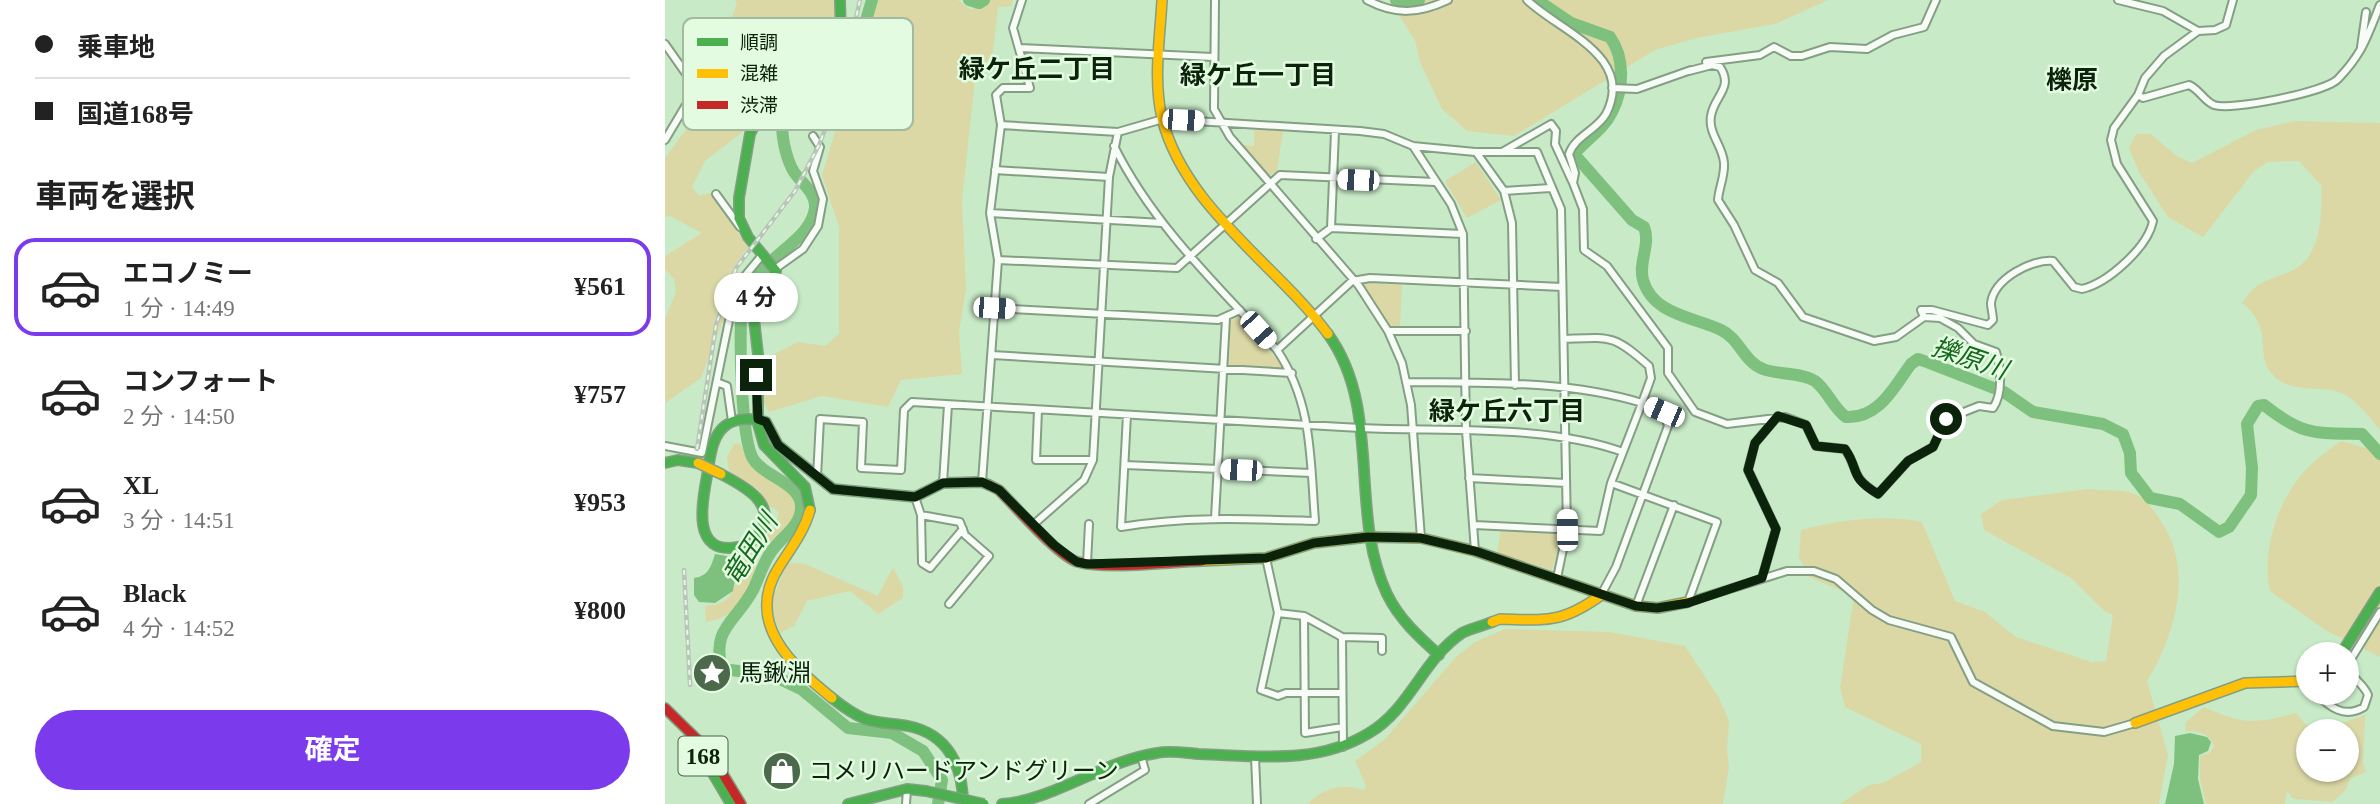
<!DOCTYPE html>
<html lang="ja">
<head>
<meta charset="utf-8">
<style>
  :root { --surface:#fff; --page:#f6f6f6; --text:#222; --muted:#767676; --line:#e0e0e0; --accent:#7c3aed }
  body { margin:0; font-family:"Times New Roman","Noto Sans JP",serif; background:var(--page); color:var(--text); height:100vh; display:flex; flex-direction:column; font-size:26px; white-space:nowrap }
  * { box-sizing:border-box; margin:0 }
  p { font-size:23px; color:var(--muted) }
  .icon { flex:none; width:38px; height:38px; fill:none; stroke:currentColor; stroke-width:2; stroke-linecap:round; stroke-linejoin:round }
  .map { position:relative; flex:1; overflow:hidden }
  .panel { display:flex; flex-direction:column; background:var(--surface); width:665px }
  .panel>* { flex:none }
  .hud { display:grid; align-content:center; height:154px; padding:0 35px; background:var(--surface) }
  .controls { position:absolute; left:1631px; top:642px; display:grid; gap:14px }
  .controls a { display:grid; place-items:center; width:63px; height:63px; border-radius:50%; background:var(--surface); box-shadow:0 2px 5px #0004; font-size:35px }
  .end { position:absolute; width:32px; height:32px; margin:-16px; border:9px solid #0a230a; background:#fff; box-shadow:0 0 0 4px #fff }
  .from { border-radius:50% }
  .bubble { position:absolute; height:49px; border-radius:24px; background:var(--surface); box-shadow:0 2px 5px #0004; font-size:23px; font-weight:700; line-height:49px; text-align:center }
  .car { position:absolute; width:21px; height:42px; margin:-21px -10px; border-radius:9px; box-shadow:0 0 5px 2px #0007; background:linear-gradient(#fff 24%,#345 0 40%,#fff 0 76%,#345 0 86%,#fff 0) }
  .hud b { display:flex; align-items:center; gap:24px; height:66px; font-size:26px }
  .hud b+b { border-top:2px solid var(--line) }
  .hud i { width:18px; height:18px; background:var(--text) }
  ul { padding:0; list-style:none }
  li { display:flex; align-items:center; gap:21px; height:98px; margin:0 14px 10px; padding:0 21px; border:4px solid transparent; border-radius:21px }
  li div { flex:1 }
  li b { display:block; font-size:26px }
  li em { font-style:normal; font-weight:700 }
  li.selected { border-color:var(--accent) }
  li>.icon { width:63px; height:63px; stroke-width:1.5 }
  h2 { padding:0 35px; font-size:32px; line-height:84px }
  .primary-button { display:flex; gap:14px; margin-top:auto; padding:14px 35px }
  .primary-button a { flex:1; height:80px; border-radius:42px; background:var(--accent); color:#fff; font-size:28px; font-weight:700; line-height:80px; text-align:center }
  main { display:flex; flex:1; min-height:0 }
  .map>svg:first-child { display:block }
  .green { fill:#dbd8a6 }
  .water { fill:#7ec17e }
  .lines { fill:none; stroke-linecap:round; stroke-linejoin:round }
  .river { stroke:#7ec17e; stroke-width:12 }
  .street-casing { stroke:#849f84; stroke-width:10 }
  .fast-casing { stroke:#849f84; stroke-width:12 }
  .slow-casing { stroke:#849f84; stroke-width:12 }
  .jam-casing { stroke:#849f84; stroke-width:12 }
  .street { stroke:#f7fcf7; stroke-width:6 }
  .fast { stroke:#4caf50; stroke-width:9 }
  .slow { stroke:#ffc107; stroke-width:9 }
  .jam { stroke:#c62828; stroke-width:9 }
  .rail-casing { stroke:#bac4ba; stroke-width:4.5 }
  .rail { stroke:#e2fbe1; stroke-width:2; stroke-dasharray:5; stroke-linecap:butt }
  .fast-bridge-casing { stroke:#849f84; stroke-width:12; stroke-linecap:butt }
  .slow-bridge-casing { stroke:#849f84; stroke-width:12; stroke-linecap:butt }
  .fast-bridge { stroke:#4caf50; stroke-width:9 }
  .slow-bridge { stroke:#ffc107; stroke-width:9 }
  .route { stroke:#0a230a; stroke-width:9 }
  .labels { text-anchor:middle; stroke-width:5; stroke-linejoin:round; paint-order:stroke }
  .shield { fill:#e2fbe1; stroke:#4b644a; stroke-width:2 }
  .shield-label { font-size:23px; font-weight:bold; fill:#0a230a }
  .poi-label { font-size:24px; fill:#0a230a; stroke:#e2fbe1; text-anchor:start }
  .neighbourhood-label { font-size:26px; font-weight:bold; fill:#0a230a; stroke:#e2fbe1 }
  .water-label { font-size:26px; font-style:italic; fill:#13681b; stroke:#e2fbe1 }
  .key { fill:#e2fbe1; stroke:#a1baa0; stroke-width:2 }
  .key-label { font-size:19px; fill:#0a230a }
</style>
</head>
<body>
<main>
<section class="panel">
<div class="hud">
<b><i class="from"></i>乗車地</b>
<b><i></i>国道168号</b>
</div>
<h2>車両を選択</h2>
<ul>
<li class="selected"><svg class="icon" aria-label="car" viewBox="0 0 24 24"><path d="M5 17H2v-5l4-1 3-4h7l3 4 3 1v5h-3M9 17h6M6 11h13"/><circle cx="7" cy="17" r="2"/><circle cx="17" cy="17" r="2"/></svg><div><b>エコノミー</b><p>1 分 · 14:49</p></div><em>¥561</em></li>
<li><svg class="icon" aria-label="car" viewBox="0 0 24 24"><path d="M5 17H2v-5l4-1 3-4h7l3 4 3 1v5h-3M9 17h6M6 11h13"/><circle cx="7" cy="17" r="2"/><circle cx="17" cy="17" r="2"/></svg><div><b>コンフォート</b><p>2 分 · 14:50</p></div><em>¥757</em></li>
<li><svg class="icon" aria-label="car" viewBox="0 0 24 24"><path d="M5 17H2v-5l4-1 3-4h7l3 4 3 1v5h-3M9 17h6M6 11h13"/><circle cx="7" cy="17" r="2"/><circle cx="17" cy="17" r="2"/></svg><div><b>XL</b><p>3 分 · 14:51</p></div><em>¥953</em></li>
<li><svg class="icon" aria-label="car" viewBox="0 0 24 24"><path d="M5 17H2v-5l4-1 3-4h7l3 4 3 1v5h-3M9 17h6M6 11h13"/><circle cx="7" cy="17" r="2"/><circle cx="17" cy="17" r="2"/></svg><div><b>Black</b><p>4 分 · 14:52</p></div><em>¥800</em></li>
</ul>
<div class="primary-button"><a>確定</a></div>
</section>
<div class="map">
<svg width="1715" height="804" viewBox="0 0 1715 804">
  <rect width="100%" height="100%" fill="#c8eac7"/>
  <path class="green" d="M70,0H171L167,47L157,63L109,91L80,130L40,161L27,187L34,196L45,193L83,247L68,268L76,275L36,378L0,403V319L11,292L9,279L0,269V256L37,233L5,216L0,217V158L40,104L43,61L62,30L72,4Z
    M210,0H293L306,10L323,0H348L346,6L333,7L328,52L310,79L297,201L301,289L294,333L297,374L236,380L223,407L157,396L104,412L94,394L98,360L133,342L160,346L174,334V227L157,175Z
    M724,0H1163L1110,24L1031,38L990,50L849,136L802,131L777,109L755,62L750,40Z
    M1629,121L1715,123V430C1703,416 1689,395 1670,391C1650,386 1623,393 1608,375C1588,353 1611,330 1577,303C1593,278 1607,281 1630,269C1657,254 1657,212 1656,185L1634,161L1603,162L1589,171L1538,237L1503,217L1474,172L1464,148L1471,134H1486L1510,155L1527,163L1591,130Z
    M589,130L618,131L612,171L603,176L575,145L589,146Z
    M811,162L836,200L802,218L780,181Z
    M698,283L737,285L735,327L723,325Z
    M572,315L618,366L616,369L564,366L565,323Z
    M1676,441L1715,452V657L1660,630L1605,591C1596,554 1612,502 1638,473C1648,461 1663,451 1676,441Z
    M69,444H75C80,452 84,461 90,468C102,480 125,483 132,501C142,526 104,539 94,556C91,561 90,570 88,577C81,603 68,617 41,622L40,606C81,604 66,570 83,549C99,530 107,540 114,512L103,505L94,490L64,471L62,457Z
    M1423,489C1437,491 1459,489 1472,495C1482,500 1491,513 1497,523C1529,571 1510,635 1482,681L1503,755L1494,804H1175L1204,785L1218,783L1256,762V744L1180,707L1175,688L1189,596L1144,577L1134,557L1136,530C1173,520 1219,514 1257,522L1290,601L1320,612L1351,637L1427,662L1441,661L1448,615L1438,610L1406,578L1319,530L1316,514L1337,500Z
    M836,529L893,533L897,540L887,570L832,553Z
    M122,563L140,564L213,596L228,567L238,587V598L213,614L185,591L142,601L129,626L115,633L105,605Z
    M840,629L944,632L1020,646L1054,698L1064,721L1062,751L1064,767L1058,804H643C657,788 678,783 698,790L701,786L690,761L719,740L790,658L810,642Z
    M1539,707C1580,725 1588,724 1631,713L1644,728L1643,747L1637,762L1639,765L1643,763V770H1682V732L1671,731L1677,723L1700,715L1698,763L1701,772L1685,779L1681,790L1667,802L1628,799L1622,791L1620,804H1541L1535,779V756L1545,753L1549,746C1543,733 1535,731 1520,731L1521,722Z"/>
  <path class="water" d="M50,554L74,558L68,591L50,603L34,602L29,595V578C44,576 46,566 50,554Z
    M1525,733L1542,737L1546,742L1543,751L1534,755L1533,779L1539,804H1500L1509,764L1510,736Z"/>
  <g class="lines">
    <path class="river" d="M207,0L194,44L190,95L177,106C164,105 154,94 143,94C105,92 117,153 129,172C137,184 151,192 150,208C145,248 79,259 76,319C75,348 76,432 87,457C98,478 138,482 136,509C135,527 115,538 106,552C98,563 94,578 88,590C71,622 46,628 57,669L107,675L136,689L183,728L227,733L258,751L277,780L273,804
      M304,0L314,3L319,0
      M731,0L737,3L754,0
      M872,0L906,23L945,37C960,58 959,89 947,112C939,129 921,140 909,154L967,220L979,227C986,245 973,262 978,280C988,315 1029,317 1056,330C1074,338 1079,362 1098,369C1113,375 1136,372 1150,381C1163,391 1168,408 1181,417C1214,419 1229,387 1246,364L1253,359L1259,361L1339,392L1368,412L1438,424L1458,434L1465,453L1466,473L1485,498L1515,504L1554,532L1564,527L1586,495L1587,468L1582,424L1593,406L1599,405C1638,436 1650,433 1697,434L1715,454"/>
    <g class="street-casing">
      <path id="street" d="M550,0L549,109L565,137L694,286L723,331L737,363L746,405L756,538
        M702,0C731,15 753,14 783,0
        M862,0C894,31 971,56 941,114C932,130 910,136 904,154L910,173L908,183L918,209L919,250L942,266L1003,348V373L1030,412L1062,424L1120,417L1141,425L1151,446L1180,449C1195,471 1184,476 1213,494L1243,461L1268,447L1281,419L1314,406L1328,408C1338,394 1336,368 1331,352L1309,344L1293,328L1275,318L1259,317L1256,310
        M1453,0L1498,11L1533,31
        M0,44L31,88L0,140
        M1696,47L1701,12
        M355,48L548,57
        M1041,62L1095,55L1109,47L1126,56H1137L1165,47L1202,49L1228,35L1259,27L1271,0
        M1024,71L1047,65L1055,67C1069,88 1049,96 1046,116C1043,134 1058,146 1059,163C1060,176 1054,187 1053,200L1069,225L1090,270L1113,283L1138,317L1209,341L1231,337L1259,317
        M947,88L972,89L1026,70
        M1473,95L1478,98L1524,85C1534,89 1539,101 1549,105C1566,111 1661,92 1673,79C1698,53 1702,37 1715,5
        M336,125L453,132L498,119L695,131L719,134L748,146L810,152H872L896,209L902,530L892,578
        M449,146C488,225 553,286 612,350C648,404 645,458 650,521C585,519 521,516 456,527L462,415
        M748,146L786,204L798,234L801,431L810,551
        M811,152L839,191L847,223L850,385
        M837,152L886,124L891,131L890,144L907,181
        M330,170L444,177
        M839,191L885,188
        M51,194L75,227
        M325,213L497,223
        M666,228L670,131
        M651,239L666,228L798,234
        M333,260L512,268L615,175L770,182
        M110,269L138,249L153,226L158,199L148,171L155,147L148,136
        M329,308L553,320L575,310
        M1256,310H1267L1323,325L1328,320C1328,315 1326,308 1326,303C1329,279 1366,259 1388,261L1409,287L1417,289C1443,283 1483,247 1488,221L1452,164L1446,140L1449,128L1473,95L1480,78L1499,56L1533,31L1550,30L1561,25L1568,0
        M723,331H801
        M899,339C946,337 948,334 984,366L986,378L977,403L999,413L1003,426L951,567L936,595
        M612,350L687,281L705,278L897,287
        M327,355L627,373
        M741,382C819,383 902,380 977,403L946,483L935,531L809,525
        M54,383L62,386L67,421
        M373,410L371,460H428
        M0,446L37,453L67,306L79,277L98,254
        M460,465L646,473
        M152,477L155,419L198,422L196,468L236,470L239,410L247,402C396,411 546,420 696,428C779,432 881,424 958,452
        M804,478L901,483
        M317,482L333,260L325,213L336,125L331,95L338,88H365L348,28L357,0
        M278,483L283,405
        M946,483L1052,522L1023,602
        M250,497L256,515L295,522L300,535L324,556L284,604
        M256,515L257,563L265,568L298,529
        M550,518L561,318
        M368,525L419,480L428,460L444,177L453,132
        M601,558L613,613L639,616L677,637L678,747
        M422,563L424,524
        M1097,578L1111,529L1083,470L1090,443L1113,416
        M1023,602L1122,571H1149L1171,579L1207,610L1224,620L1286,637L1308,682L1388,726L1439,732L1470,723
        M971,606L1009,505
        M613,613L596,690L613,696L621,693H676
        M639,616L640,733L677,727
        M677,637L717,638V651
        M1650,693C1665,707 1679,719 1699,707L1703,695C1698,682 1685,679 1683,664L1715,612
        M590,757L592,804
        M241,804L242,789
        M424,804L480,770L476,756"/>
    </g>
    <g class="fast-casing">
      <path id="fast" d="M663,334C718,410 683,512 722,594C734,619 754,637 774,655
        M0,463L13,460L33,463
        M56,474C77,485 113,503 95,532C90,540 82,546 73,547C26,556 37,502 42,476C45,459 46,437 60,426C71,417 88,418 101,422L113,445L168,489L250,497L278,483L317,482L324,485
        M145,510L140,487L99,445L93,424V354L89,319L111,271L83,237L74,218V198L85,134L101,103L155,76L171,59L176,37L175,0
        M1676,654L1715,592
        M167,698C177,706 188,714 200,719C214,724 229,723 243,726C283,734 298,766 298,804
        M34,750L66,804
        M183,804L242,789L261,791
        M337,804C387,801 438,761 492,753C505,750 520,753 534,754C593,756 652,765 704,733C745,709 758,659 797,633C806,628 818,626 827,622"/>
    </g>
    <g class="slow-casing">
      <path id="slow" d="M497,0C495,38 488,80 497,118C519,207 611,264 663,334
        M145,510C139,532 126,548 114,567C79,622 126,665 167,698
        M537,561L601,558L649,543L703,537L756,538L810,551L971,606L993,608L1023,602
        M827,622L835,619C882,620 895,624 935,596
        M1470,723L1580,683L1643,681"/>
    </g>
    <g class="jam-casing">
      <path id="jam" d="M324,485L334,490C350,506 394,557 413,562C441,570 506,562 537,561
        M0,708L44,751L76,804"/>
    </g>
    <use href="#street" class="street"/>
    <use href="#fast" class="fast"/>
    <use href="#slow" class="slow"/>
    <use href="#jam" class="jam"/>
    <g class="rail-casing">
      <path id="rail" d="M32,449L51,325L71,268L130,191L154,145L174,94L195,0
        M19,570L25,685"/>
    </g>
    <use href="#rail" class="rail"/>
    <g class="fast-bridge-casing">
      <path id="fast-bridge" d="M261,791L319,804"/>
    </g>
    <g class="slow-bridge-casing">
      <path id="slow-bridge" d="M33,463L56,474"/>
    </g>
    <use href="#fast-bridge" class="fast-bridge"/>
    <use href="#slow-bridge" class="slow-bridge"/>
  </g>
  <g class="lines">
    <path class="route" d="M91,375L93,419L101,422L113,445L168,489L250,497L278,483L317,482L334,490L389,545L412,562L422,564L601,558L649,543L703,537L756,538L810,551L971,606L992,608L1023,603L1097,578L1111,529L1083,470L1090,443L1113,416L1141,425L1151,446L1180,449C1195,470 1183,476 1213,494L1243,461L1268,447L1281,419"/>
  </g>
  <defs>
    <g id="sight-disc" transform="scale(2.0125)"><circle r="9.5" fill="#4c694c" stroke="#e2fbe1"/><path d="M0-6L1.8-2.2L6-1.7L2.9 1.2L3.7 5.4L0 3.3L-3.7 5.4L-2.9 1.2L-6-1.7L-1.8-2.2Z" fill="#fff"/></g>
    <g id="shop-disc" transform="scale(2.0125)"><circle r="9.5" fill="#4c694c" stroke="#e2fbe1"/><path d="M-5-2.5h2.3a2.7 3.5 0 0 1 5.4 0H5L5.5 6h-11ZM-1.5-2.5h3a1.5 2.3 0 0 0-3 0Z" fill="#fff"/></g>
  </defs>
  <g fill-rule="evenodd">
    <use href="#sight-disc" x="47" y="673"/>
    <use href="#shop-disc" x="117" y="771"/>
  </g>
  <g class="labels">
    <rect class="shield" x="13.5" y="736.5" width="49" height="39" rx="5"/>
    <g class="shield-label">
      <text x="38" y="764">168</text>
    </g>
    <g class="poi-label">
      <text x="74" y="681">馬鍬淵</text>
      <text x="144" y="779">コメリハードアンドグリーン</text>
    </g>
    <g class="neighbourhood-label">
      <text x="372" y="78">緑ケ丘二丁目</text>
      <text x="593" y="84">緑ケ丘一丁目</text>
      <text x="1407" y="89">櫟原</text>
      <text x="842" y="420">緑ケ丘六丁目</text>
    </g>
    <g class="water-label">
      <text transform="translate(1305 358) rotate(19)" y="9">擽原川</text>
      <text transform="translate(85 549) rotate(-58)" y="9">竜田川</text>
    </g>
  </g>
  <rect x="18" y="18" width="230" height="112" rx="10" class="key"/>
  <rect x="32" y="38" width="31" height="8" fill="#4caf50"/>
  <rect x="32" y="69" width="31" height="9" fill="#ffc107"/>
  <rect x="32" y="101" width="31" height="8" fill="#c62828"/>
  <g class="key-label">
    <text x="75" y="49">順調</text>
    <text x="75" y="80">混雑</text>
    <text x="75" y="112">渋滞</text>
  </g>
</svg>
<div class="controls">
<a>+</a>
<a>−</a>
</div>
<i class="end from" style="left:1281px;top:419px"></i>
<i class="end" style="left:91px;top:375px"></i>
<div class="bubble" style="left:49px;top:273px;width:84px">4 分</div>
<i class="car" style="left:518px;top:120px;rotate:93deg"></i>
<i class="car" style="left:693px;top:180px;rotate:272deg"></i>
<i class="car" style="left:329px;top:308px;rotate:93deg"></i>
<i class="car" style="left:593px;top:330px;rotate:138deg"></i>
<i class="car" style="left:999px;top:412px;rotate:293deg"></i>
<i class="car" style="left:576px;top:470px;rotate:272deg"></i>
<i class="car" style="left:902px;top:530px;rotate:359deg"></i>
</div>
</main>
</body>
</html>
